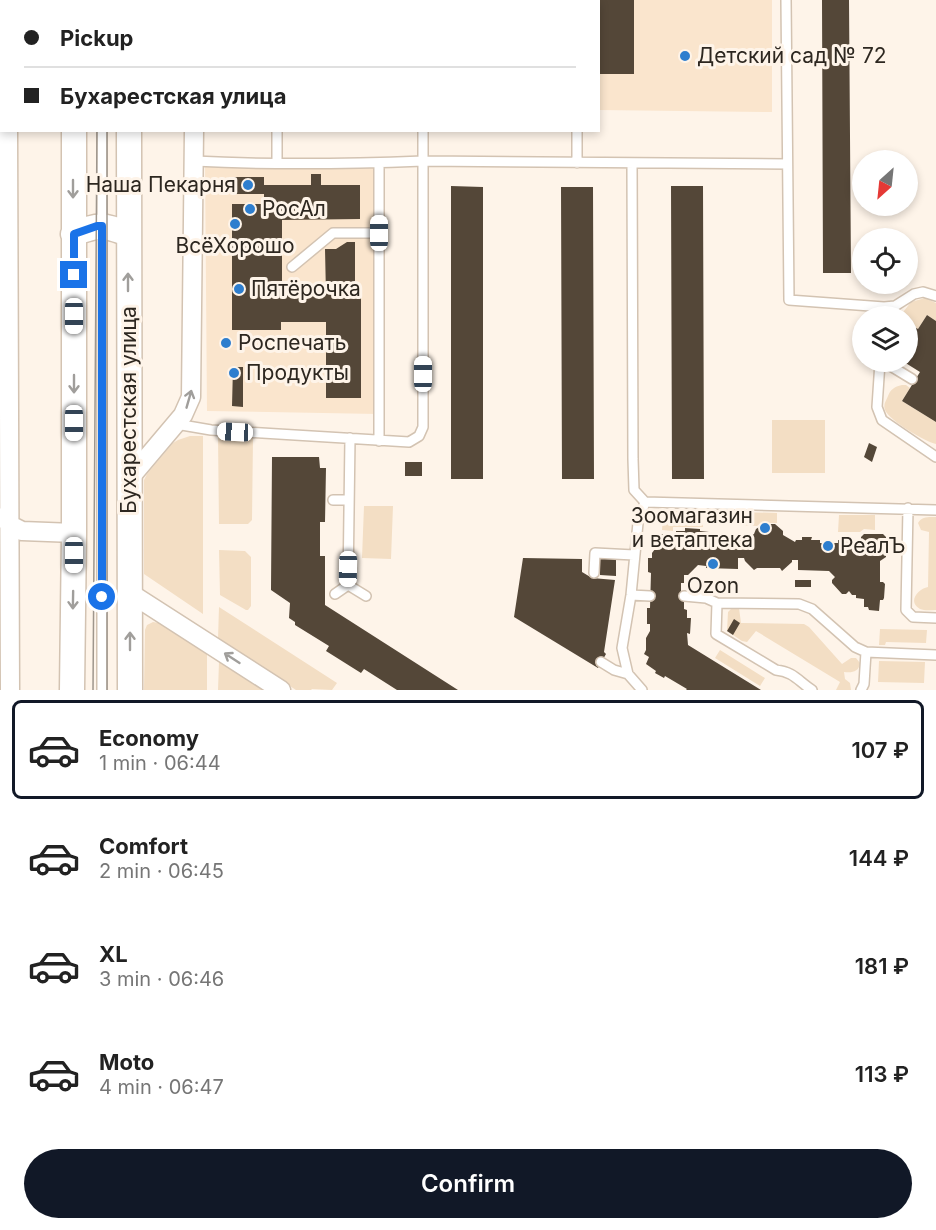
<!DOCTYPE html>
<html lang="en">
<head>
<meta charset="utf-8">
<style>
  :root { --surface:#fff; --page:#f6f6f6; --text:#222; --muted:#767676; --line:#e0e0e0; --accent:#111827 }
  body { margin:0; font-family:Inter,sans-serif; background:var(--page); color:var(--text); height:100vh; display:flex; flex-direction:column; font-size:22px; white-space:nowrap }
  * { box-sizing:border-box; margin:0 }
  p { font-size:20px; color:var(--muted) }
  .icon { flex:none; width:33px; height:33px; fill:none; stroke:currentColor; stroke-width:2; stroke-linecap:round; stroke-linejoin:round }
  .map { position:relative; height:690px; overflow:hidden }
  .details { display:flex; flex-direction:column; background:var(--surface); flex:1 }
  .details>* { flex:none }
  .top-card { position:absolute; left:0px; top:0px; width:600px; height:132px; box-shadow:0 3px 9px #0003; display:grid; align-content:center; height:132px; padding:0 24px; background:var(--surface) }
  .needle { width:39px; rotate:207deg }
  .buttons { position:absolute; left:852px; top:150px; display:grid; gap:12px }
  .buttons a { display:grid; place-items:center; width:66px; height:66px; border-radius:50%; background:var(--surface); box-shadow:0 3px 9px #0003; font-size:30px }
  .end { position:absolute; width:27px; height:27px; margin:-14px; border:8px solid #1a73e8; background:#fff; box-shadow:0 0 0 3px #fff }
  .from { border-radius:50% }
  .car { position:absolute; width:18px; height:36px; margin:-18px -9px; border-radius:8px; box-shadow:0 0 4px 2px #0007; background:linear-gradient(#fff 24%,#345 0 40%,#fff 0 76%,#345 0 86%,#fff 0) }
  .top-card b { display:flex; align-items:center; gap:21px; height:57px; font-size:22px }
  .top-card b+b { border-top:2px solid var(--line) }
  .top-card i { width:15px; height:15px; background:var(--text) }
  ul { padding:10px 0 0; list-style:none }
  li { display:flex; align-items:center; gap:18px; height:99px; margin:0 12px 9px; padding:0 12px; border:3px solid transparent; border-radius:9px }
  li div { flex:1 }
  li b { display:block; font-size:22px }
  li em { font-style:normal; font-weight:600 }
  li.current { border-color:var(--accent) }
  li>.icon { width:54px; height:54px; stroke-width:1.5 }
  .primary-button { display:flex; gap:12px; margin-top:auto; padding:12px 24px }
  .primary-button a { flex:1; height:69px; border-radius:36px; background:var(--accent); color:#fff; font-size:24px; font-weight:600; line-height:69px; text-align:center }
  .map>svg:first-child { display:block }
  .built { fill:#fae5cd }
  .green { fill:#f3dec4 }
  .building { fill:#544738 }
  .lines { fill:none; stroke-linecap:round; stroke-linejoin:round }
  .service-casing { stroke:#d3c3b2; stroke-width:12 }
  .minor-casing { stroke:#d3c3b2; stroke-width:21 }
  .secondary-casing { stroke:#d3c3b2; stroke-width:27 }
  .service { stroke:#fff; stroke-width:9 }
  .minor { stroke:#fff; stroke-width:18 }
  .secondary { stroke:#fff; stroke-width:24 }
  .tram { stroke:#9e968d; stroke-width:1.5 }
  .oneway { stroke:#a09e9b }
  .route { stroke:#1a73e8; stroke-width:8 }
  .poi-dot { fill:#2e7ece; stroke:#fef4e9; stroke-width:2 }
  .labels { text-anchor:middle; stroke-width:6; stroke-linejoin:round; paint-order:stroke }
  .poi-label { font-size:21px; fill:#2d2720; stroke:#fef4e9; text-anchor:start }
  .street-label { font-size:21px; fill:#2d2720; stroke:#fef4e9 }
</style>
</head>
<body>
<div class="map">
<svg width="936" height="690" viewBox="0 0 936 690">
  <rect width="100%" height="100%" fill="#fef4e9"/>
  <path class="built" d="M447,0H772V112L599,110L598,2H447Z
    M205,162L376,163L378,414L207,411Z"/>
  <path class="green" d="M925,298L936,303V321L927,315L918,329H916L908,343V316H900L911,302Z
    M902,385H906L910,388L902,401L936,422V444C924,441 890,421 885,410C883,404 886,401 888,396C891,389 894,387 902,385Z
    M772,420H825V473H772Z
    M190,436H203V614L144,574V480L147,474L173,443L178,440Z
    M218,436L253,438L252,520L248,524H219Z
    M364,506H393L391,559L362,558Z
    M667,511H703V527H673V531L662,530L663,517Z
    M739,512L777,513V523H761L757,526L739,525Z
    M839,515H875V530L864,529L860,532H838Z
    M936,517V610C931,610 925,611 920,609C907,602 918,589 928,587L929,532L921,530L918,523C922,516 929,517 936,517Z
    M219,550L245,551L251,557V606L248,610H246L220,595Z
    M219,607L337,683L332,690L312,689L311,690H296L218,639Z
    M737,607L739,608L741,623L804,624L809,627L842,664L851,658H856L860,663C859,672 852,673 844,672L845,679L850,683L851,690H836L840,682L756,631L747,642L742,641L727,631L728,612L731,609Z
    M153,622L159,623L207,654V690H144L145,630L147,625Z
    M880,629L927,630L926,643L886,642L885,645H879Z
    M720,650L765,678L760,686L715,658Z
    M879,661L925,662L924,683L878,682Z
    M219,662L263,690H218Z"/>
  <path class="building" d="M600,0H634V74H600V45H598Z
    M822,0H849L851,273H823Z
    M311,174H321V185H360V219L282,220V295H326L325,249H336L347,242H355V283H336V288H361V398H326V322H281V330H232V204H264V194H232V177H264V185H311Z
    M451,186L483,187V479H451Z
    M671,186H703L704,479H672Z
    M561,187H593L594,479H562Z
    M927,315L936,321V422L902,401L920,372L904,362H908V343L916,328L918,329Z
    M233,367H243V407L232,406Z
    M869,443L877,447L872,462L864,457Z
    M272,457H319L320,468H326L325,522H320V556H325V605L458,690H397L364,669L361,673L326,651L329,646L295,625V622L289,618L290,603L271,590Z
    M405,462H422V476H405Z
    M764,524H775L783,531V535L795,542L796,540H802V537H812L811,540H820V543H838V540L853,541V543L861,544V537L864,534H883L886,537V557L880,561V582H883L885,584L884,598L883,600H880L879,611L869,610L868,607H864V599L856,598V595H852L849,591L846,594H842L832,583V580L835,577L829,571L798,570V560H792V562L782,571L780,568H757L754,570L745,561L744,558H738V569L706,568V566L698,565L688,575H684V583H681V591H684V609L687,610V618H691L690,634L687,633L688,645L761,690H686L687,689L665,676L664,678L655,673L656,671L646,664L649,657L644,654L646,650V638L650,631V624H647V608H650L651,573L648,572V558H652V553L655,549V540H659V534H676V531H685V528L700,529V531L709,532V537L726,538V535H736V538H741L742,541L754,534L756,529Z
    M600,557L616,558V576L600,575Z
    M523,558L582,559V572L592,578L615,580L604,652L606,654L598,668L514,617Z
    M795,580H811V587H795Z
    M734,619L740,623L733,635L727,631Z"/>
  <g class="lines">
    <g class="service-casing">
      <path id="service" d="M102,0V2
        M786,0L789,300L884,307
        M277,2V0
        M0,79H2
        M102,130V690
        M194,161C270,165 347,164 423,161L787,164
        M277,163V130
        M379,163V441
        M577,163V130
        M632,163L633,459L634,490L645,502L936,510
        M292,267L333,233H379
        M884,316V307L895,306L914,294L923,292L936,296
        M880,362L877,407L882,420L936,457
        M884,362L912,379
        M176,424L211,430L409,442L419,436L423,427V130
        M333,500H349
        M908,508L906,610L913,617L936,618
        M594,573L595,553L634,555
        M348,585L350,438
        M335,594L348,585L366,596
        M631,595L650,596
        M684,596L706,598L717,603
        M601,662L614,670L628,674
        M642,690L628,674L622,648L631,595L638,523L645,502
        M812,690C798,681 794,672 776,670L716,634L717,603L799,604L812,609L855,647L866,652L936,655
        M861,690L864,684L866,652"/>
    </g>
    <g class="minor-casing">
      <path id="minor" d="M193,0V2
        M8,2V0
        M8,130L10,690
        M129,479L183,415L191,397L194,130
        M3,517L10,525L22,531L74,533
        M130,593L281,690"/>
    </g>
    <g class="secondary-casing">
      <path id="secondary" d="M74,2V0
        M129,2V0
        M129,130L130,690
        M73,234C101,224 101,224 128,234
        M72,690L74,533V130"/>
    </g>
    <use href="#service" class="service"/>
    <use href="#minor" class="minor"/>
    <use href="#secondary" class="secondary"/>
    <path class="tram" d="M97,0V2
      M107,0V2
      M93,690L97,130
      M107,690V130"/>
  </g>
  <defs><path id="oneway-shaft" d="M-6 0H5M1.5-3L5.5 0L1.5 3" fill="none" stroke-width="1.6" stroke-linecap="round" stroke-linejoin="round" transform="scale(1.5)"/></defs>
  <g class="oneway">
    <use href="#oneway-shaft" transform="translate(73 189) rotate(90)"/>
    <use href="#oneway-shaft" transform="translate(128 282) rotate(-90)"/>
    <use href="#oneway-shaft" transform="translate(74 384) rotate(90)"/>
    <use href="#oneway-shaft" transform="translate(189 399) rotate(-74)"/>
    <use href="#oneway-shaft" transform="translate(73 600) rotate(91)"/>
    <use href="#oneway-shaft" transform="translate(130 641) rotate(-90)"/>
    <use href="#oneway-shaft" transform="translate(232 658) rotate(-147)"/>
  </g>
  <g class="lines">
    <path class="route" d="M74,275V234L97,226H102V597"/>
  </g>
  <g class="poi-dot">
    <circle cx="685" cy="56" r="6"/>
    <circle cx="248" cy="185" r="6"/>
    <circle cx="250" cy="209" r="6"/>
    <circle cx="235" cy="224" r="6"/>
    <circle cx="239" cy="289" r="6"/>
    <circle cx="226" cy="343" r="6"/>
    <circle cx="234" cy="373" r="6"/>
    <circle cx="765" cy="528" r="6"/>
    <circle cx="828" cy="546" r="6"/>
    <circle cx="713" cy="564" r="6"/>
  </g>
  <g class="labels">
    <g class="poi-label">
      <text x="697" y="63">Детский сад № 72</text>
      <text x="236" y="192" text-anchor="end">Наша Пекарня</text>
      <text x="262" y="216">РосАл</text>
      <text x="235" y="253" text-anchor="middle">ВсёХорошо</text>
      <text x="251" y="296">Пятёрочка</text>
      <text x="238" y="350">Роспечать</text>
      <text x="246" y="380">Продукты</text>
      <text x="753" y="523" text-anchor="end">Зоомагазин<tspan x="753" dy="24">и ветаптека</tspan></text>
      <text x="840" y="553">РеалЪ</text>
      <text x="713" y="593" text-anchor="middle">Ozon</text>
    </g>
    <g class="street-label">
      <text transform="translate(129 410) rotate(-90)" y="7">Бухарестская улица</text>
    </g>
  </g>
</svg>
<div class="buttons">
<a><svg class="needle" viewBox="-14 -14 28 28"><path d="M0-13l5 13h-10z" fill="#e53935"/><path d="M0 13l5-13h-10z" fill="#767676"/></svg></a>
<a><svg class="icon" aria-label="locate" viewBox="0 0 24 24"><circle cx="12" cy="12" r="6"/><path d="M12 2v4M12 18v4M2 12h4M18 12h4"/></svg></a>
<a><svg class="icon" aria-label="layers" viewBox="0 0 24 24"><path d="M12 4l9 5-9 5-9-5zM3 14l9 5 9-5"/></svg></a>
</div>
<i class="end from" style="left:102px;top:597px"></i>
<i class="end" style="left:74px;top:275px"></i>
<i class="car" style="left:379px;top:233px;rotate:0deg"></i>
<i class="car" style="left:74px;top:316px;rotate:180deg"></i>
<i class="car" style="left:423px;top:374px;rotate:0deg"></i>
<i class="car" style="left:74px;top:423px;rotate:180deg"></i>
<i class="car" style="left:235px;top:432px;rotate:273deg"></i>
<i class="car" style="left:74px;top:555px;rotate:180deg"></i>
<i class="car" style="left:348px;top:569px;rotate:181deg"></i>
<div class="top-card">
<b><i class="from"></i>Pickup</b>
<b><i></i>Бухарестская улица</b>
</div>
</div>
<section class="details">
<ul>
<li class="current"><svg class="icon" aria-label="car" viewBox="0 0 24 24"><path d="M5 17H2v-5l4-1 3-4h7l3 4 3 1v5h-3M9 17h6M6 11h13"/><circle cx="7" cy="17" r="2"/><circle cx="17" cy="17" r="2"/></svg><div><b>Economy</b><p>1 min · 06:44</p></div><em>107 ₽</em></li>
<li><svg class="icon" aria-label="car" viewBox="0 0 24 24"><path d="M5 17H2v-5l4-1 3-4h7l3 4 3 1v5h-3M9 17h6M6 11h13"/><circle cx="7" cy="17" r="2"/><circle cx="17" cy="17" r="2"/></svg><div><b>Comfort</b><p>2 min · 06:45</p></div><em>144 ₽</em></li>
<li><svg class="icon" aria-label="car" viewBox="0 0 24 24"><path d="M5 17H2v-5l4-1 3-4h7l3 4 3 1v5h-3M9 17h6M6 11h13"/><circle cx="7" cy="17" r="2"/><circle cx="17" cy="17" r="2"/></svg><div><b>XL</b><p>3 min · 06:46</p></div><em>181 ₽</em></li>
<li><svg class="icon" aria-label="car" viewBox="0 0 24 24"><path d="M5 17H2v-5l4-1 3-4h7l3 4 3 1v5h-3M9 17h6M6 11h13"/><circle cx="7" cy="17" r="2"/><circle cx="17" cy="17" r="2"/></svg><div><b>Moto</b><p>4 min · 06:47</p></div><em>113 ₽</em></li>
</ul>
<div class="primary-button"><a>Confirm</a></div>
</section>
</body>
</html>
